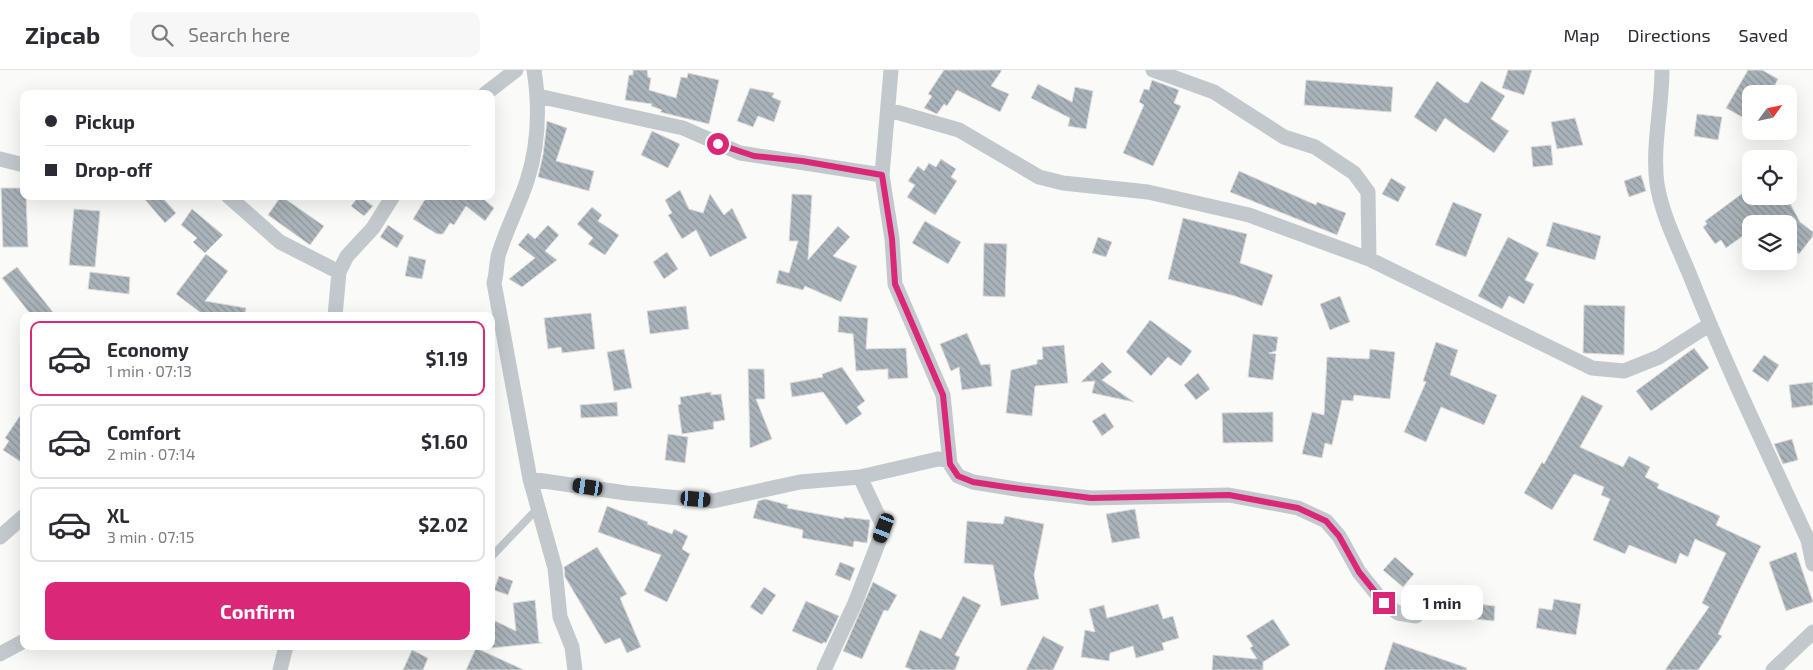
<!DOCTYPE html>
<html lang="en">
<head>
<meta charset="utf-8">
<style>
  :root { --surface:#fff; --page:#f7f7f7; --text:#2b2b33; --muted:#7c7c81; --line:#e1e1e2; --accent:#db2777 }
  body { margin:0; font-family:"Exo 2",sans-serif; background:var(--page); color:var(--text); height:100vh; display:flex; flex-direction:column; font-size:19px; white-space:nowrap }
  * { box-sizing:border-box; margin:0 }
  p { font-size:16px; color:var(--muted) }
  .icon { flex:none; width:28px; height:28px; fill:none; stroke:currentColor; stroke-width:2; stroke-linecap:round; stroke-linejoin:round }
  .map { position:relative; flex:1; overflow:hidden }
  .side { position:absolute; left:20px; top:242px; width:475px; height:338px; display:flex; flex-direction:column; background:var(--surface); border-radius:10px; box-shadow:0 5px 20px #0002 }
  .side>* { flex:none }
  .banner { position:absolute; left:20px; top:20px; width:475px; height:110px; border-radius:10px; box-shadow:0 5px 20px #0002; display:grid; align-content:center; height:110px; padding:0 25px; background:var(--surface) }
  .needle { width:32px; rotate:57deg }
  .controls { position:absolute; left:1742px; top:15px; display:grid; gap:10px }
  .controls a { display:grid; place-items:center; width:55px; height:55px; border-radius:10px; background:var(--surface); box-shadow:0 5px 20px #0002; font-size:25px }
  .end { position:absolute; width:22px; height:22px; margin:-11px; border:6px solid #db2777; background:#fff; box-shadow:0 0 0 2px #fff }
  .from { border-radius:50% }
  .bubble { position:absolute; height:35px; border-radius:10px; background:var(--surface); box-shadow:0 5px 20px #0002; font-size:16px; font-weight:700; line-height:35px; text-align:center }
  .car { position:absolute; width:15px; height:30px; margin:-15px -8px; border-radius:6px; box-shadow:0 0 4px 1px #0007; background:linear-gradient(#222 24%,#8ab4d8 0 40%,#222 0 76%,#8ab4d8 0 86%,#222 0) }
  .banner b { display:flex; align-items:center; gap:18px; height:48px; font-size:19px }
  .banner b+b { border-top:1px solid var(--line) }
  .banner i { width:12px; height:12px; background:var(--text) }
  ul { padding:9px 0 0; list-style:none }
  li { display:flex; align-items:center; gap:15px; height:75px; margin:0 10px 8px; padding:0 15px; border:2px solid var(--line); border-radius:10px }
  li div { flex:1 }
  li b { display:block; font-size:19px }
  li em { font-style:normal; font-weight:700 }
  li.selected { border-color:var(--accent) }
  li>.icon { width:45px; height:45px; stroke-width:1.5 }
  .primary-button { display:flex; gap:10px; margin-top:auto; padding:10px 25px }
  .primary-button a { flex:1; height:58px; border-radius:10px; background:var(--accent); color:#fff; font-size:20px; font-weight:700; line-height:58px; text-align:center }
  header { display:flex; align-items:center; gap:30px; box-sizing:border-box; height:70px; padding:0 25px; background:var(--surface); border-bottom:1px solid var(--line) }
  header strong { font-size:24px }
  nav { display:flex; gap:28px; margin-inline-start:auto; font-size:18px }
  .search { width:350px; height:45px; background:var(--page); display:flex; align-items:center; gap:12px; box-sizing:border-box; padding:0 18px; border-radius:10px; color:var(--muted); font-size:19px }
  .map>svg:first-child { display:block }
  .building { fill:url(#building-back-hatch); stroke:#dcdcda }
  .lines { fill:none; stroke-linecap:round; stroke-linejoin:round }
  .lane { stroke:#c3c8cc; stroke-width:8 }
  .street { stroke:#c3c8cc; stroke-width:15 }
  .route { stroke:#db2777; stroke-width:6 }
</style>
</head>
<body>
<header>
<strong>Zipcab</strong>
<div class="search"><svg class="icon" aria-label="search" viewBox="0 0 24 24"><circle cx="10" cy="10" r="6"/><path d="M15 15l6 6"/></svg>Search here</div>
<nav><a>Map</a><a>Directions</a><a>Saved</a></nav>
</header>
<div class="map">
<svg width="1813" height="600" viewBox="0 0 1813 600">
  <defs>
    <pattern id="building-back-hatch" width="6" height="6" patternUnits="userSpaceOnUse" patternTransform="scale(1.25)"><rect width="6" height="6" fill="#aab3b9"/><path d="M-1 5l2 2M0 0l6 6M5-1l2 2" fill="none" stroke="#8e969c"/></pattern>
  </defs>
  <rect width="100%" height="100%" fill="#fafaf8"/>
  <path class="building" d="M633,0H647L648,7L651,8L649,20L676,28L681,7L687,8L688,3L719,10L709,54L660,42L662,40L651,36L652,34L625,30L629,5H633Z
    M944,0H1002L991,16L1009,24L1000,42L957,20L947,36L944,34L937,44L924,38L932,26L928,24Z
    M1508,0H1532L1524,25L1502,18Z
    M1748,0H1762L1778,9L1770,24H1751V52L1726,38Z
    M1152,10L1179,20L1174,33L1181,36L1153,96L1123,83L1144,35L1139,32L1144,19L1149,20Z
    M1306,10L1393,17L1391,42L1304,35Z
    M1437,11L1464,32L1468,33L1481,11L1505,26L1491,49L1509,61L1494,83L1445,48L1436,62L1414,47Z
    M1038,14L1072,32L1075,17L1093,21L1086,59L1068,56L1070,48L1031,28Z
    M750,18L774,23L772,27L781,31L774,52L758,46L753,57L737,51Z
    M1697,44L1722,47L1718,70L1694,66Z
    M1575,48L1583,75L1557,79L1551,52Z
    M547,51L567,58L556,91L594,101L589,121L538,107L543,85Z
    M652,61L680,74L668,98L641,85Z
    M1551,75L1553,95L1533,97L1531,77Z
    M941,89L956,99L951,107L957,111L935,145L907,127L915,115L908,111L918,96L924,101L929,93L936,97Z
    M1239,101L1316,135L1317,132L1346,143L1337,165L1230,122Z
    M1641,105L1646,121L1629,127L1624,111Z
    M1391,108L1406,117L1398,132L1382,124Z
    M1751,117V126H1786L1800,152L1813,162V166L1799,184L1789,177V154H1767L1765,150L1759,154H1751V160L1726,178L1721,170L1715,174L1703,157L1707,154L1705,151Z
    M1,118H24V126H26L28,177H3Z
    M680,120L689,139L703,143L710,124L724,145L732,138L747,168L710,187L696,160L682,169L668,145L672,143L665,130Z
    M792,124L812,125L808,190L838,156L850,167L833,186L857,196L841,232L805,216L803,220L776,213L779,200L789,203L798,171H789Z
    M142,126H161L176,143L165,153Z
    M281,126L324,156L310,175L268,145Z
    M359,126L373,136L364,146L351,136Z
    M427,126H480L494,138L485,151L466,136L454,155L450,153L443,164H437L413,149Z
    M1453,132L1482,144L1466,187L1435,175Z
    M592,137L602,145L598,151L619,165L605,185L588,174L593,168L577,154Z
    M74,139L100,141L95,197L69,195Z
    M192,139L223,165L205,183L193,172L197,168L181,155Z
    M1183,148L1247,164L1240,193L1273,205L1262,236L1235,226L1168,209Z
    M925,151L961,172L948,194L912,173Z
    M1553,152L1601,166L1595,190L1546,176Z
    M388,155L404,166L397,178L380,167Z
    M548,155L559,165L545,181L557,190L522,217L509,209L535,188L518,175L528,163L535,169Z
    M1098,167L1112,172L1106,187L1092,183Z
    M1508,167L1539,183L1525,210L1534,214L1524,234L1509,226L1502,239L1478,226Z
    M984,173L1007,174L1005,227L983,226Z
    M667,182L678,199L664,209L653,192Z
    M206,184L228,201L205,231L246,238L245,246H205L176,224Z
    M409,186L426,190L422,209L405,206Z
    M17,197L56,246H32L2,208Z
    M90,202L130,207L129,224L88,219Z
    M1340,226L1350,252L1330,260L1320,234Z
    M1584,235L1625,236L1624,285L1583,283Z
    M686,236L689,259L650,264L647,241Z
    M591,243L595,279L562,283L561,277L548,279L544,248Z
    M839,246L868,248L866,279L906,278L908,308L888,309V299L856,301L853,264L838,262Z
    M1150,250L1192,281L1181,296L1168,287L1151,306L1126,282Z
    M967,263L981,295L990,294L992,316L962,320L959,297L951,301L940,274Z
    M1253,264L1278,267L1276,281L1269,283L1276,284L1273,310L1248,307Z
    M1436,272L1458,280L1450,305L1497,325L1484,355L1441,337L1426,372L1404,362L1426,312L1423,311Z
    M1064,275L1068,313L1035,316L1032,346L1006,343L1011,300L1037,294V290L1043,289L1042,277Z
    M1694,278L1709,298L1651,341L1636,321Z
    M624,279L632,318L614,321L607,282Z
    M1370,279L1395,282L1390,329L1354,325L1353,331L1342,330L1332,375L1325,373L1322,388L1302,384L1312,342L1324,345L1327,287L1369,289Z
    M1764,285L1779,295L1768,312L1752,301Z
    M1102,292L1112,302L1102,310L1134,332L1092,323L1095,311L1081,312Z
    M842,297L865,331L857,337L862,344L846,355L823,322L792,327L790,313L823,307L822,304Z
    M748,299H764L765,329H756L772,369L750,378Z
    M1198,303L1210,319L1196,330L1184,315Z
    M1813,312V335L1792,338L1789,315Z
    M711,322V325L721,324L725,350L713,352L714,359L682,364L678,335L681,334L680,327Z
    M1582,325L1603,336L1580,377L1623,397L1629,386L1650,397L1645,407L1659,414L1657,418L1720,446L1716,455L1761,476L1718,564L1722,566L1698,600H1665L1709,537L1702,533L1726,483L1695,469L1688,487L1680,483L1676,494L1629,475L1625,484L1593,470L1610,429L1601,425L1604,417L1574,404L1552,440L1524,423L1542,392L1544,394Z
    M617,332L618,346L581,348L580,335Z
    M24,340V394L3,380L9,371L5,368Z
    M1273,342V372L1223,373L1222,343Z
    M1105,343L1114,357L1102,366L1092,351Z
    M668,364L688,367L685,393L665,390Z
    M1792,369L1798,390L1783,394L1774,374Z
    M765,429L788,435L787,438L844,449V447L870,450L867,473L854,471L853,477L802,468L803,460L753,448L758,431Z
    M607,436L648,452L647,454L672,464L674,459L688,466L682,479L690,484L667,532L644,521L661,485L598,462Z
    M1135,439L1140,468L1112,473L1106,444Z
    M1005,446L1044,454L1034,505L1039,529L1001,536L993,495L964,493L967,451L1003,454Z
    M597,477L627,524L620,528L641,577L627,583L620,568L605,574L565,507L564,497Z
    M1796,482L1813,532L1786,541L1769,492Z
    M1395,487L1414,504L1403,517L1383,500Z
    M840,492L855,498L850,511L835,505Z
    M499,506L513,511L508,525L494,520Z
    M873,512L897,525L888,541L884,540L862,589L843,581Z
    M764,517L776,525L762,545L750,537Z
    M963,526L981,535L955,585L960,587L955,600H913L905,597L920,560L941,569Z
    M1554,529L1581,534L1576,565L1536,558L1539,538L1552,540Z
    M535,530L539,572L542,573L491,578V549L516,561L513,533Z
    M806,531L839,546L826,573L824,572L822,574L792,561Z
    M1468,533L1495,536L1494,551L1466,548Z
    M1158,534L1163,549L1173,546L1179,568L1162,573L1164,580L1136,588L1133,576L1110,583L1109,591L1081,587L1085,560L1095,562L1089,539L1104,535L1107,548Z
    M1273,549L1290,575L1263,592V600H1212L1213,585L1257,589L1250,578L1253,576L1246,566Z
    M1043,566L1064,577L1053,600H1026Z
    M1393,572L1467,598L1466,600H1384Z
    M476,578L524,600H466Z
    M412,580L428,588L423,600H403Z"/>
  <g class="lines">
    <path class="lane" d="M491,487L538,438"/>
    <path class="street" d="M534,0C540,38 539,74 527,111C519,135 507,158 499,183C496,192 497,203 494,213L530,409L555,498L560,547L572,577L575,600
      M891,0L882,105L892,169L895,214L943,325L950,394L958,406L973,412L1022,420L1091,428L1229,425L1298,438L1326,451L1339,466L1359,502L1384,533L1398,543L1416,546
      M1153,0L1214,22L1284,67L1315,77L1354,103L1368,122L1369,189
      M1662,0C1662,37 1652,77 1657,114C1662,145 1677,174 1689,203C1725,294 1767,381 1808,470L1813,494
      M485,24L516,0
      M538,26L683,58L740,83L882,105
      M889,40L959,60L1039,107L1063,113L1148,122L1249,145L1369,189L1592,298L1624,301L1659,287L1709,255
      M0,89L24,95
      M228,126L280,172L339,202
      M335,246L339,202L347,186L373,158L393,126
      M530,409L626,423L713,431L800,412L860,407L938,389L949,390
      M0,467L24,446
      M0,584L24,571
      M280,600L286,576
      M824,600L855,533L884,458L860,407
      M1773,600L1813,562"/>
  </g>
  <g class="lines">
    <path class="route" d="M718,74L754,86L802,91L882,105L892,169L895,214L943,325L950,394L958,406L973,412L1006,417L1091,428L1229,425L1298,438L1326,451L1339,466L1359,502L1384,533"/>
  </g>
</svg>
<div class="controls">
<a><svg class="needle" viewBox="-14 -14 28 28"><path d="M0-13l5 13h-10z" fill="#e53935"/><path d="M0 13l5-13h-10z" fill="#7c7c81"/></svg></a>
<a><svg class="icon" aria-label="locate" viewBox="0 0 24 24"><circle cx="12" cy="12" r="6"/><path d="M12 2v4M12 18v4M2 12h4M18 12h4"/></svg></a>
<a><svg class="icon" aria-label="layers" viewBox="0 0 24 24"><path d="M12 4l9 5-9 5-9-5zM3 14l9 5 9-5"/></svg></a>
</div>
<i class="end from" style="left:718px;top:74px"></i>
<i class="end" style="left:1384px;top:533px"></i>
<div class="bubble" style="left:1401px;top:515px;width:82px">1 min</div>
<i class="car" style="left:588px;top:417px;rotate:279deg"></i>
<i class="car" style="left:696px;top:429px;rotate:95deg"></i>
<i class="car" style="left:884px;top:458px;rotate:201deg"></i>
<div class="banner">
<b><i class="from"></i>Pickup</b>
<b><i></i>Drop-off</b>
</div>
<section class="side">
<ul>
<li class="selected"><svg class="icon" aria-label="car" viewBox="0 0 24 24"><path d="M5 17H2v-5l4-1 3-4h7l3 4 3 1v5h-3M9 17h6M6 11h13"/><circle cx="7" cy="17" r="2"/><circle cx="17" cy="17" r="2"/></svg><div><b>Economy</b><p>1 min · 07:13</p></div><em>$1.19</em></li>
<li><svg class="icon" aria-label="car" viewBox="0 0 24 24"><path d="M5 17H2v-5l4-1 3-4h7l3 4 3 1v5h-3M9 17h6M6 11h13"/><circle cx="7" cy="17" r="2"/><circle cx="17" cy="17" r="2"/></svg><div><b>Comfort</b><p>2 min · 07:14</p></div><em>$1.60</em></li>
<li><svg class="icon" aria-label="car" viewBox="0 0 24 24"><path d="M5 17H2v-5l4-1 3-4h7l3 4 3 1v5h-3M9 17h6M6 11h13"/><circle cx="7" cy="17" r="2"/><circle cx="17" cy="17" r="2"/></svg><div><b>XL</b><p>3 min · 07:15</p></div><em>$2.02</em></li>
</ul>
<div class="primary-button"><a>Confirm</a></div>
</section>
</div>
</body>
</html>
